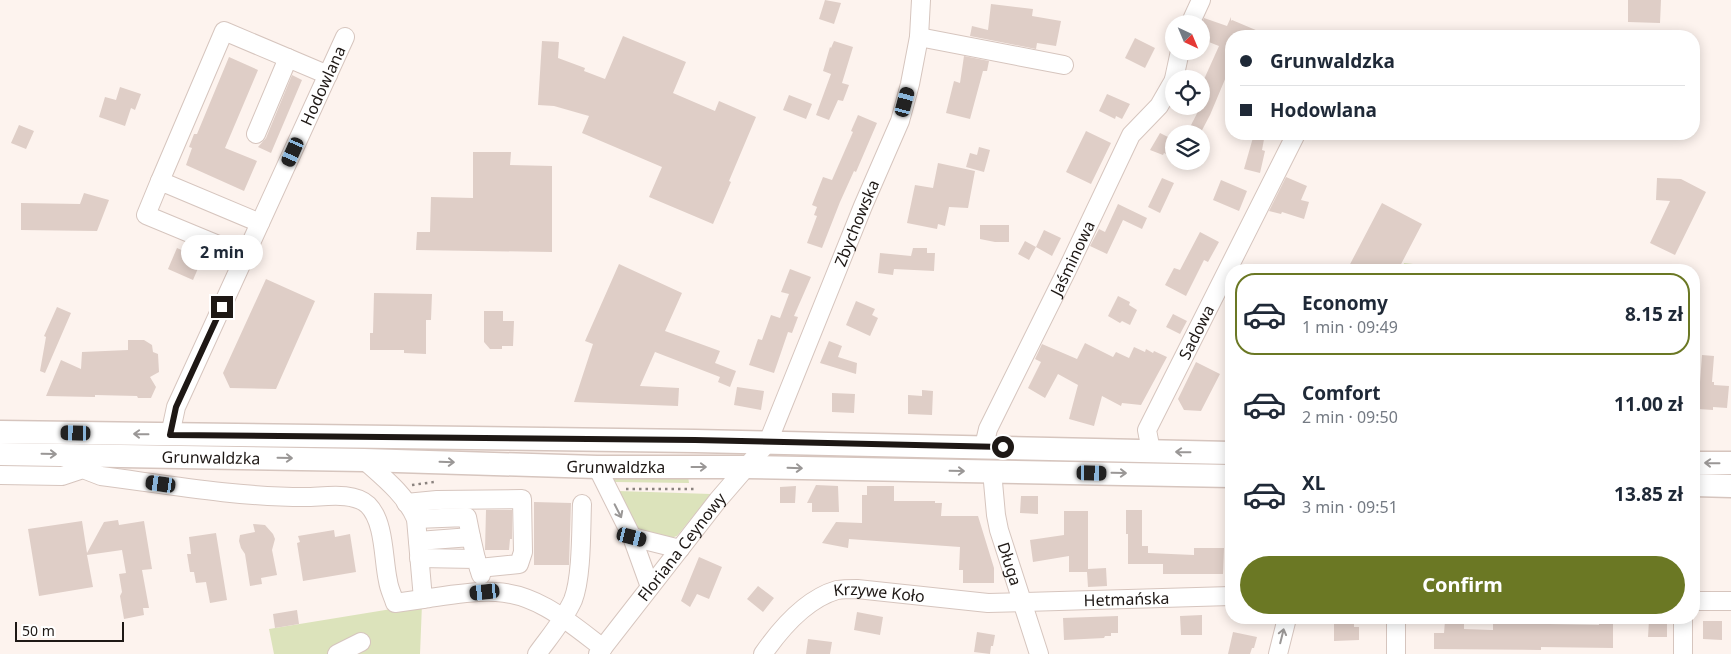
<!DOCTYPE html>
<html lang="en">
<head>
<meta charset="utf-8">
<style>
  :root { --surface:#fff; --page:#f2f2f3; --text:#1f2937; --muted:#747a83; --line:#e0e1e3; --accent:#6b7824 }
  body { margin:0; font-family:"Noto Sans",sans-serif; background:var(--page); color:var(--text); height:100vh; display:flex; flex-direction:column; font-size:19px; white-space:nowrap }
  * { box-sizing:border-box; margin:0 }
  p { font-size:16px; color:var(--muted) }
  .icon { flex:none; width:28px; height:28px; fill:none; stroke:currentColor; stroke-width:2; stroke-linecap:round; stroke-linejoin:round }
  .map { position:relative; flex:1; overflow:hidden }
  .panel { position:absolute; left:1225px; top:264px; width:475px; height:360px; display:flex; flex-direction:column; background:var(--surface); border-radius:20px; box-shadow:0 2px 12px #0003 }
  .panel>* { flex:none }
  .banner { position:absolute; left:1225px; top:30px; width:475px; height:110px; border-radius:20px; box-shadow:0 2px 12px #0003; display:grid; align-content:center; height:110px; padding:0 15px; background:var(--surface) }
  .needle { width:32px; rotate:136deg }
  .tools { position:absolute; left:1165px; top:15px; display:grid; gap:10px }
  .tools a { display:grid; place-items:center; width:45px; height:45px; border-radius:50%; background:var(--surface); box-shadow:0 2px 12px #0003; font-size:25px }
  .scale { position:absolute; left:15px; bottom:12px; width:109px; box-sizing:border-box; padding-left:5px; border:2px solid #1e1815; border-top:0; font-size:14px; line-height:18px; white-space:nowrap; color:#1e1815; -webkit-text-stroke:4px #fff; paint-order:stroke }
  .end { position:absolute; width:22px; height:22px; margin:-11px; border:6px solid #1e1815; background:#fff; box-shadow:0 0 0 2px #fff }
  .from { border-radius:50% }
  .bubble { position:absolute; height:35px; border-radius:18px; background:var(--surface); box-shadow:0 2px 12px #0003; font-size:16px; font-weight:700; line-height:35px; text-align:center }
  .car { position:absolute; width:15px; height:30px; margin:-15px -8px; border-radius:6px; box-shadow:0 0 4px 1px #0007; background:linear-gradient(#222 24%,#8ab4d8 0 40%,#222 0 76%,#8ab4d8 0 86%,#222 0) }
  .banner b { display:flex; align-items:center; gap:18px; height:48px; font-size:19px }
  .banner b+b { border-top:1px solid var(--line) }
  .banner i { width:12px; height:12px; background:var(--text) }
  ul { padding:9px 0 0; list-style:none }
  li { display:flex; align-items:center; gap:15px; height:82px; margin:0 10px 8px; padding:0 5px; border:2px solid transparent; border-radius:20px }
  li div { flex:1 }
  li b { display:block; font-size:19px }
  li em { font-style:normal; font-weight:700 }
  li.on { border-color:var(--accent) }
  li>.icon { width:45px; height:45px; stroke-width:1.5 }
  .primary-button { display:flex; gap:10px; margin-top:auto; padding:10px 15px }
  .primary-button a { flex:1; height:58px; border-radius:30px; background:var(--accent); color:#fff; font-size:20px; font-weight:700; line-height:58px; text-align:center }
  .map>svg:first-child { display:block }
  .green { fill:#dce3bb }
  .building { fill:#dfcec7 }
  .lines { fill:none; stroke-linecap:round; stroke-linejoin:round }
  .minor-casing { stroke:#d6c5be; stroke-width:20 }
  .major-casing { stroke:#d6c5be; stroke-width:25 }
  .path { stroke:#8b837f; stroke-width:2.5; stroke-dasharray:2.5 4; stroke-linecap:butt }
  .minor { stroke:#fff; stroke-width:18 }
  .major { stroke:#fff; stroke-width:22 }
  .oneway { stroke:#9a9796 }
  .route { stroke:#1e1815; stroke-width:6 }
  .labels { text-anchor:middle; stroke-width:4; stroke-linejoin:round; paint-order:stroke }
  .street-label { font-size:16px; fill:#1e1815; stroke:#fff }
</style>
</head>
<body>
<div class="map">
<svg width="1731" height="654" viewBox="0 0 1731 654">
  <rect width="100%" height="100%" fill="#fdf3ee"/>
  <path class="green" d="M1404,263L1467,270H1403Z
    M688,476L689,483L615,482L613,480L614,477Z
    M618,491L711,494L677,536L665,540L635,531Z
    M422,604L420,654H274L269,629Z"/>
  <path class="building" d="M825,0L841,3L834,24L819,19Z
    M1628,0H1661L1660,23L1628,22Z
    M991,4L1033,9L1032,16L1061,21L1056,46L1037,43L1036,49L970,36L972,26L988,30Z
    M1231,17V21L1232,20L1270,36H1231V65L1210,115L1200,134H1189L1191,129H1189L1209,90L1201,86L1219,46L1201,39V25L1204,18L1227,26Z
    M623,36L686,62L673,93L715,111L719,101L756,117L729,181L731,182L713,224L649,197L662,167L582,133L589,116L554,106L538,105L542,41L559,42L558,58L585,68L584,71L605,79Z
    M1135,38L1155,48L1145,68L1125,58Z
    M834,41L853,47L842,83L849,85L843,101L838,100L829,120L816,115L831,74L823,71L830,47L831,48Z
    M964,56L989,61L987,71H983L970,119L946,113L954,81L960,83Z
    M229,57L258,70L225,148L257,161L244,191L186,165L192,148L189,147L194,134H197Z
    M292,75L302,80L271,153L258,147L266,138Z
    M120,87L141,94L135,110L131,108L125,126L99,117L105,97L116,100Z
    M1107,94L1130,104L1122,119L1116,116L1115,119L1099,111Z
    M789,95L812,104L806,119L783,110Z
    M858,115L877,123L856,172L854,171L840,202L822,248L807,243L817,216L814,215L817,207L812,205L823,177L832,180L853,132L851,131Z
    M19,125L34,131L26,149L11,143Z
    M1086,131L1111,143L1091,184L1066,172Z
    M1160,133L1174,140V150L1171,156L1164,153L1163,155L1150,150Z
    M1254,134H1265L1262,150L1265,151L1260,173L1244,169Z
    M979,147L990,150L984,172L966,167L970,153L977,155Z
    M473,152H511L510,165L552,166V252L416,250L417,232H430L431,197L473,198Z
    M938,163L975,171L968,208L949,207L945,226L938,224L937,229L907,223L915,185L933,188Z
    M1286,177L1307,186L1301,200L1309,202L1304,219L1282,212L1281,214L1269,211Z
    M1162,178L1174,183L1160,213L1148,207Z
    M1657,178L1681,179L1706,192L1675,255L1650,243L1670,201L1656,200Z
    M1221,180L1247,191L1239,211L1213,200Z
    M84,193L109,200L97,231L21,230V203L80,204Z
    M1382,203L1422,224L1398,270H1347Z
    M1118,204L1147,218L1142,229L1123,220L1107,254L1090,246L1099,229L1105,232Z
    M980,225H1009V242H995L980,239Z
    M1044,230L1061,238L1052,256L1036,247Z
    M1200,232L1219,242L1208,262L1204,260L1186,296L1165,285L1174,268L1180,270Z
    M1025,241L1036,247L1029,260L1018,254Z
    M177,248L202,259L193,280L168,269Z
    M913,248H927V253H935L934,271L894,269L893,275L878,273L880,253L911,256Z
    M619,264L682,293L665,331L720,351L715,363L736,371L730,387L718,382L720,377L655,352L640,386L679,388L678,406L574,402L593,344L585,341Z
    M790,269L811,277L794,316L798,317L792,333L788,332L774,373L749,365L758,339L762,340L771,315L780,318L789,294L781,292Z
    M266,279L315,301L276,389L230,388L223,373Z
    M374,293L432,294L431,320H426V354L404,353V350H370V333H373Z
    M1118,296L1130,302L1129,305L1137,310L1130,325L1122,321L1120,323L1108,316Z
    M856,301L875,309L872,315L878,318L870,336L846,325Z
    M57,307L71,313L45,373L40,371L46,337L44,336Z
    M484,311H503V321H514L513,346H502V349H490L484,342Z
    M1173,314L1187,321L1180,334L1166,327Z
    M128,340H144L152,345L153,352L158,354L159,372L150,377L156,387L151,398H138L137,396L95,395V397L46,396L61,360L81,369L82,352L128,350Z
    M829,341L842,346L838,357L857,363L856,374L820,363Z
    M1085,343L1113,357L1116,352L1129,358L1134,347L1145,352L1146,349L1153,353L1154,351L1167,357L1141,405L1122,403L1121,406L1102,396L1094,426L1069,419L1078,385L1058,374L1045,398L1028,388L1041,362L1035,359L1042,344L1077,359Z
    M1702,355L1714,356L1712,382H1714V385L1729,386L1727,408L1713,407V410L1698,409Z
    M1196,362L1220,374L1201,411L1184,410L1178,399Z
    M737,387L764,391L761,410L734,405Z
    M922,390L933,391L932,415L908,414V395L922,396Z
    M832,393L855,394L854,413L832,412Z
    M816,485L838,486L839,512H812V503H807Z
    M796,486L795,503H780V487Z
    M867,486H894V501H935V503H942L941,516H978L994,568V583H963V570H959L960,547L849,539L848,548L822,543L836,522L862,523V495H867Z
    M1021,496H1038V514L1020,513Z
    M534,502L571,503L569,565H534Z
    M486,510H512V539H510L509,550H485Z
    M1126,510H1142V546H1148V553L1194,555V548H1224L1223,574H1163V564H1128V534H1126Z
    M1064,511H1088V569L1106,568L1107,586L1088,587L1087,572H1069V556L1033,562L1030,540L1064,535Z
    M118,520L119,525L144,521L152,569L142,570L149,608H143L144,615L124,619L120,596L122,592L119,574L126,573L122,550L87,555L93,587L39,596L28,529L82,521L87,553L104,522Z
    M253,524L265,525L273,534L275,539L272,550L277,575L261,578L262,584L250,586L245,554L241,548L239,541L240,535L255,532Z
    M334,530L335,537L350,534L356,572L303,581L297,543L300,542L298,536Z
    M216,533L227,600L210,603L206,582L196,583L194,572H190L187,554H191L189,537Z
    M699,557L722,567L709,599L697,594L690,607L681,601Z
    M758,586L774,598L763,612L747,599Z
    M297,610L299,624L275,628L273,614Z
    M857,612L883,617L880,635L854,630Z
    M1202,615V635H1181L1180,616Z
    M1118,616V633H1111V636H1105L1104,638L1064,640L1063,618Z
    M1334,618L1354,619V627H1359V640L1334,641Z
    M1599,620H1613V648L1541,647V650L1434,649V633H1444L1445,621H1464V629L1493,630V623L1599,625Z
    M1649,620H1667V637H1648Z
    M1703,621H1722V640L1703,639Z
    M977,632L995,635L993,646H991L990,654L974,652Z
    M1233,632L1257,637L1254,648H1252L1250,654H1228Z
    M808,639L832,642L830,654H806Z"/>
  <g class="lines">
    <g class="minor-casing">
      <g id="minor">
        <path d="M1190,24L1201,0"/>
        <path d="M919,37L1064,65"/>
        <path d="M1174,79L1180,51"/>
        <path d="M256,134L288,58"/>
        <path d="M160,181L224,31L328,75"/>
        <path d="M245,256L146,215L160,181L260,223"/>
        <path id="s1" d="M170,435L176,407L345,37"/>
        <path id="s2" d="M984,446L988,429L1067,270L1131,135L1159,106L1174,80"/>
        <path id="s3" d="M1151,451L1147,430L1296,134"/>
        <path d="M364,460C383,477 406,495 416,519L423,599C444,596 475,590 496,592C538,594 570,623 603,648"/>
        <path d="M597,467L632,537L650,587"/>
        <path id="s4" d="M992,471L996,515L999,530L1039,654"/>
        <path d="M0,475L62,476L83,469L101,476C169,485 237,497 305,497C324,497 353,491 368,505C385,522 383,559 388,581C389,589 393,596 395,603L423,599"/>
        <path d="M406,503L437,500L522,499L523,552L519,564L479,568"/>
        <path d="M416,519L467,517L471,537"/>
        <path d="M632,537L680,549"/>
        <path d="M418,541L471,537L476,559"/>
        <path d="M419,558L476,559L481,575"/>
        <path d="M1694,601H1731"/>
        <path d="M1396,618V654"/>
        <path d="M337,654L361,642"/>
        <path d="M537,654C550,636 564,620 573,600C582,577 581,529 582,504"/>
        <path id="s5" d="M598,654L718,500L768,442L863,206L900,121L910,84L919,37L921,0"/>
        <path id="s6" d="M763,654C781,628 806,599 837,590C843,589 851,589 857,589L988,603L1231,596"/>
        <path d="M1278,654L1287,618"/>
        <path d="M1683,654V618"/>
      </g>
    </g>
    <g class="major-casing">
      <g id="major">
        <path d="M0,432L695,441L1231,453"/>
        <path id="s7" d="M0,454L364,460L597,467H746L1231,476"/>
        <path d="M1694,463H1731"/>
        <path d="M1694,485L1731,486"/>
      </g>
    </g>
    <path class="path" d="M412,485L434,482
      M626,489H695"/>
    <use href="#minor" class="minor"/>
    <use href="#major" class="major"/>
  </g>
  <defs><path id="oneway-shaft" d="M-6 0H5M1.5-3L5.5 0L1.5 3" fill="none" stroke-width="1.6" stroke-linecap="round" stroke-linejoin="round" transform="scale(1.25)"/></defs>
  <g class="oneway">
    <use href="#oneway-shaft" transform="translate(141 434) rotate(-179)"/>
    <use href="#oneway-shaft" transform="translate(1183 452) rotate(-179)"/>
    <use href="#oneway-shaft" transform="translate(49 454) rotate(1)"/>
    <use href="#oneway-shaft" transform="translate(285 458) rotate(1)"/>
    <use href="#oneway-shaft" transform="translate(447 462) rotate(2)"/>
    <use href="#oneway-shaft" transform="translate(1712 463) rotate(-179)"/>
    <use href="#oneway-shaft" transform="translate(699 467)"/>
    <use href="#oneway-shaft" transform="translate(795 468) rotate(2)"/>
    <use href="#oneway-shaft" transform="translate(957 471) rotate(1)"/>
    <use href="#oneway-shaft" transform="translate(1119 473) rotate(1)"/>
    <use href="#oneway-shaft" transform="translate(618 511) rotate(63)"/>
    <use href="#oneway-shaft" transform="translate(1282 636) rotate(-76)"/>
  </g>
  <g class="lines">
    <path class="route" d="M222,307L176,407L170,435L695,440L1003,447"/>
  </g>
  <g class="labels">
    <g class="street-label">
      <text dy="6" stroke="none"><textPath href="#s1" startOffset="382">Hodowlana</textPath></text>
      <text dy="6" stroke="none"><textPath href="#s5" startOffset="508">Zbychowska</textPath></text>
      <text dy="6" stroke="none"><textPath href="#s2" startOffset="208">Jaśminowa</textPath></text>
      <text dy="6" stroke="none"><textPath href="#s3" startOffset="131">Sadowa</textPath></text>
      <text dy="6" stroke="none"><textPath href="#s7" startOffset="211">Grunwaldzka</textPath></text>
      <text dy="6" stroke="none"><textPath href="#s7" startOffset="616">Grunwaldzka</textPath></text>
      <text dy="6" stroke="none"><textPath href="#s5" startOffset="136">Floriana Ceynowy</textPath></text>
      <text dy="6" stroke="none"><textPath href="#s4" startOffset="95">Długa</textPath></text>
      <text dy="6" stroke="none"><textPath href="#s6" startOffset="142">Krzywe Koło</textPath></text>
      <text dy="6" stroke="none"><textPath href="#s6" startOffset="390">Hetmańska</textPath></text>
    </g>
  </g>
</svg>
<div class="tools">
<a><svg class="needle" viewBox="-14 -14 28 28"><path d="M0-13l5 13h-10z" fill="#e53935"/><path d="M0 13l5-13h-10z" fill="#747a83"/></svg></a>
<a><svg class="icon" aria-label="locate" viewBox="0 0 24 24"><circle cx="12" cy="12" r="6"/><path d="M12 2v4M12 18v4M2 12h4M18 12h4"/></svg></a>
<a><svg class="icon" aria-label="layers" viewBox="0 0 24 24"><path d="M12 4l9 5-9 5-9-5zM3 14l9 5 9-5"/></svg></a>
</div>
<div class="scale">50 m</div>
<i class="end from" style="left:1003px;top:447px"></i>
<i class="end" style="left:222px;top:307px"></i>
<div class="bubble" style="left:181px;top:235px;width:82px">2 min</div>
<i class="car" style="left:905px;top:102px;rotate:15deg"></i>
<i class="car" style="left:293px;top:152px;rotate:204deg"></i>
<i class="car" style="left:76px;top:433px;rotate:271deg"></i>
<i class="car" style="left:1092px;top:473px;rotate:91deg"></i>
<i class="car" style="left:161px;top:484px;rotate:278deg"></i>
<i class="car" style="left:632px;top:537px;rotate:104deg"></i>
<i class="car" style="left:485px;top:592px;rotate:264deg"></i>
<div class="banner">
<b><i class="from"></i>Grunwaldzka</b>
<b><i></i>Hodowlana</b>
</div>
<section class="panel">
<ul>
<li class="on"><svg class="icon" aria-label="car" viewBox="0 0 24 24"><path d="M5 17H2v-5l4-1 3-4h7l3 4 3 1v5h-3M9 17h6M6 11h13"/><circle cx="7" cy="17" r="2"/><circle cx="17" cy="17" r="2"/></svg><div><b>Economy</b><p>1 min · 09:49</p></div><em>8.15 zł</em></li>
<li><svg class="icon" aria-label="car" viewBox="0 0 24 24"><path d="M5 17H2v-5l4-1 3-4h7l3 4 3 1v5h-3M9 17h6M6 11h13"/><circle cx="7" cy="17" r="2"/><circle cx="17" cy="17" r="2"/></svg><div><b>Comfort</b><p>2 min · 09:50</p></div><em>11.00 zł</em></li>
<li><svg class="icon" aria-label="car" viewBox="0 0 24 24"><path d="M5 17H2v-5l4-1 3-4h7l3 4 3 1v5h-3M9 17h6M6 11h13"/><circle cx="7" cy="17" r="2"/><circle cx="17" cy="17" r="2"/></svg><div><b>XL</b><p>3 min · 09:51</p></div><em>13.85 zł</em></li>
</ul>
<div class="primary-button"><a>Confirm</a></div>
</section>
</div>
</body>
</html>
